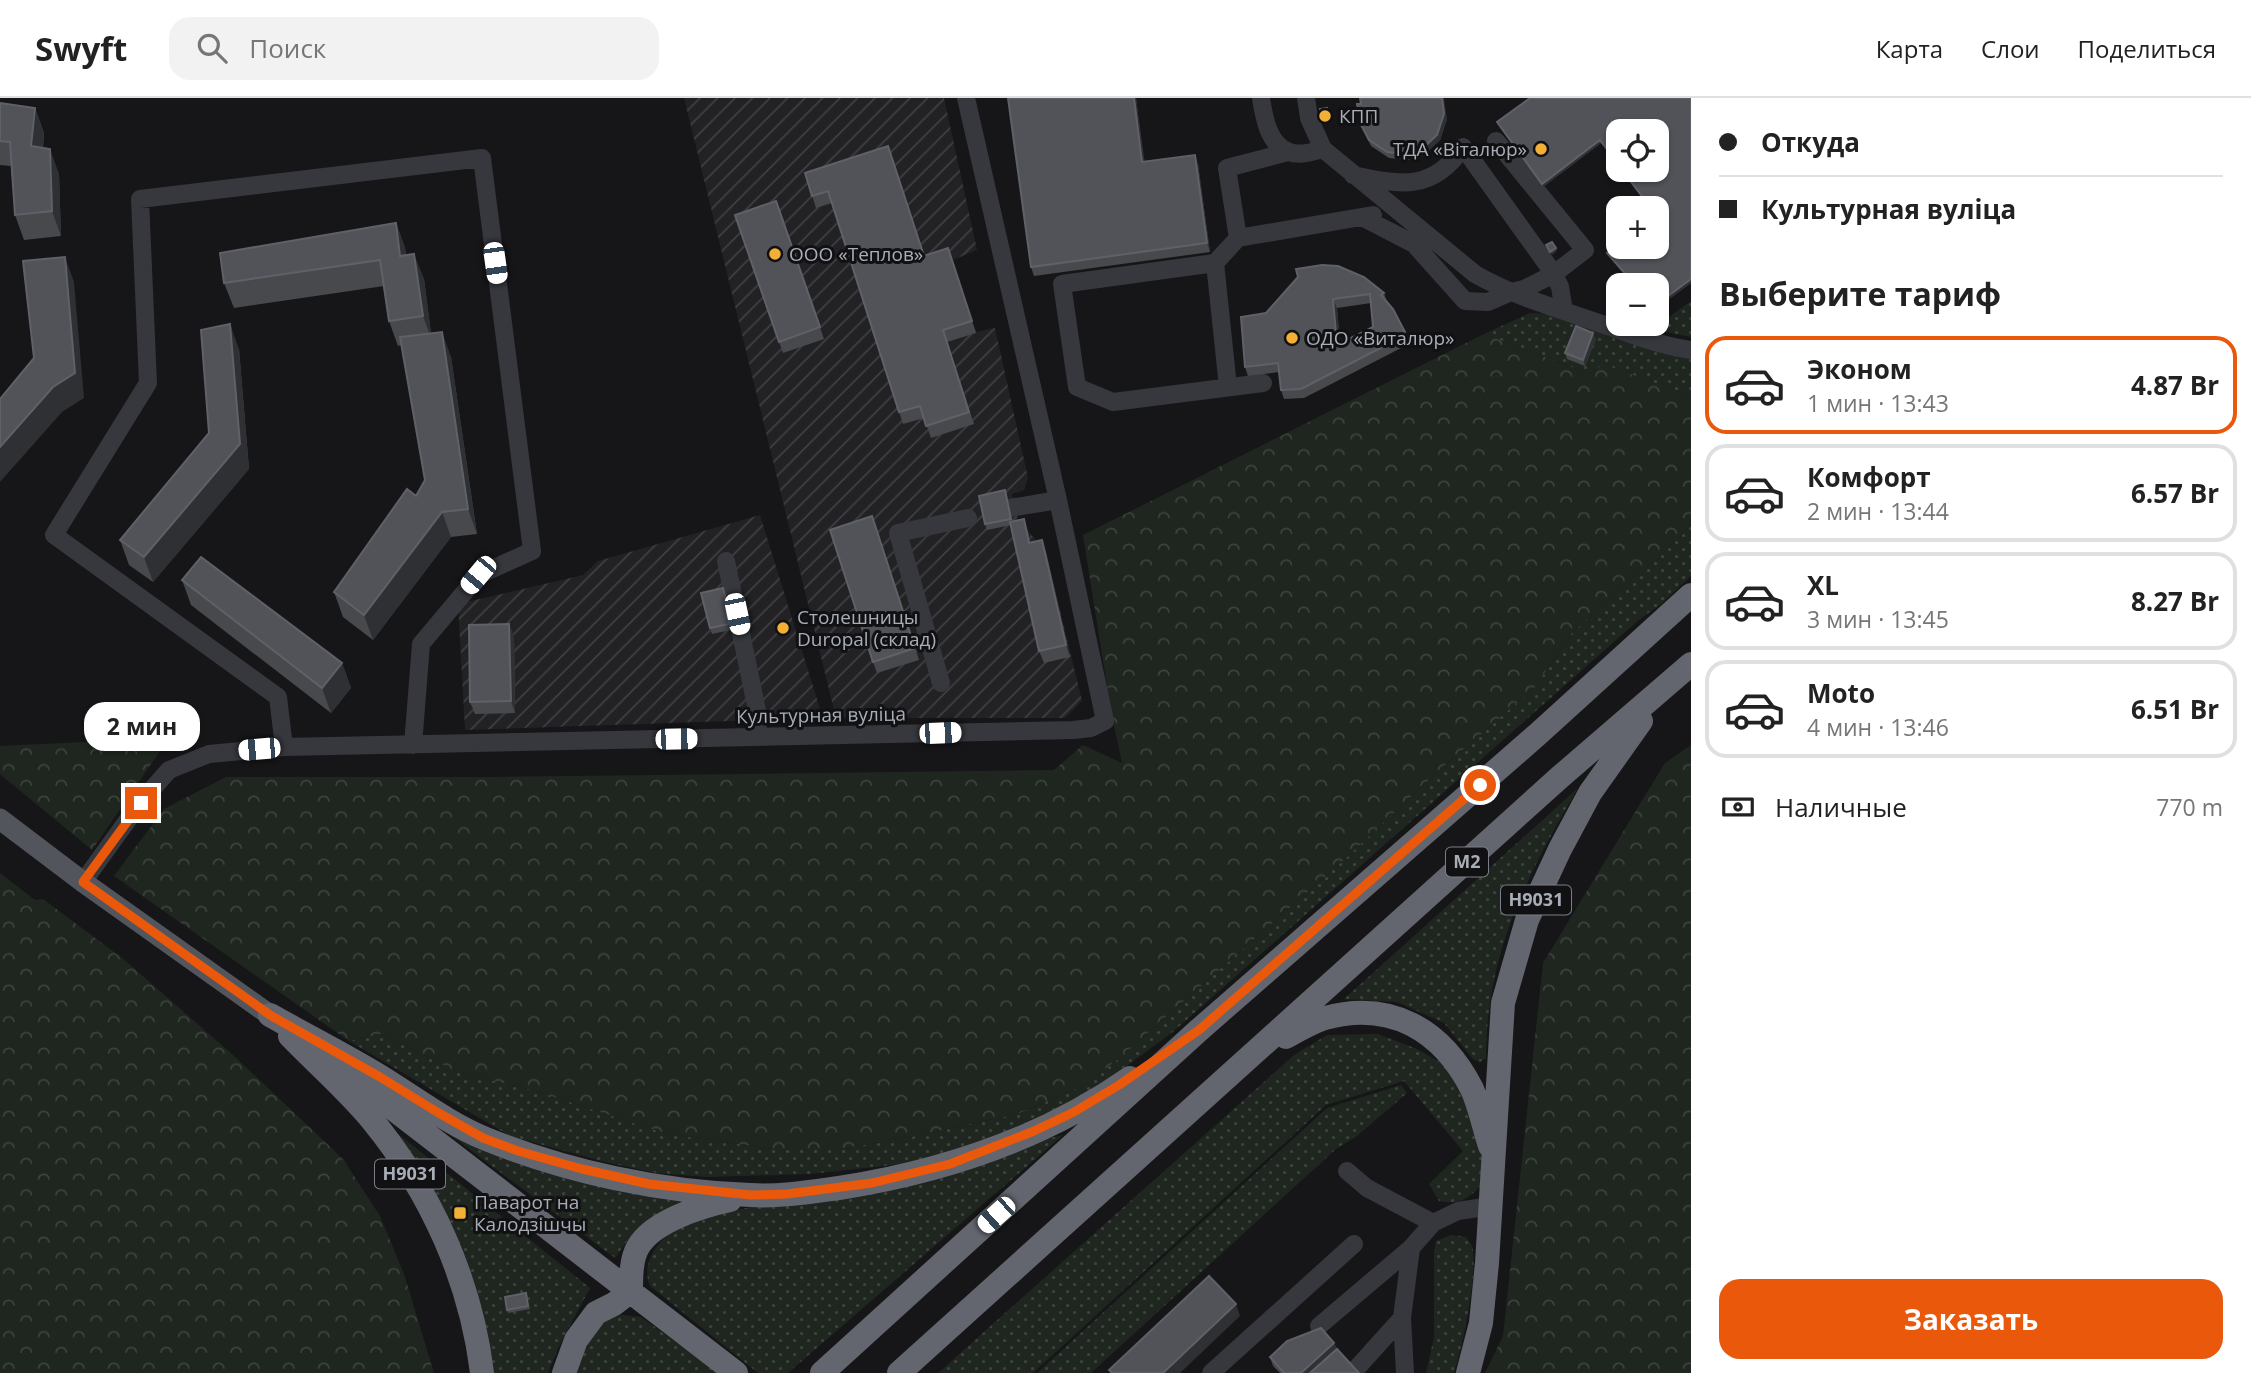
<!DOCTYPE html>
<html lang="ru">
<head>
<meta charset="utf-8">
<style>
  :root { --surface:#fff; --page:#f2f2f2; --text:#222; --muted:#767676; --line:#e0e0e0; --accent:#ea580c }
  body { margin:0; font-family:"Open Sans",sans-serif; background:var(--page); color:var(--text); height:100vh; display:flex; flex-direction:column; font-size:26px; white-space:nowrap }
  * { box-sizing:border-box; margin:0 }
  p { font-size:23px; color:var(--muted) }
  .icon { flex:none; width:38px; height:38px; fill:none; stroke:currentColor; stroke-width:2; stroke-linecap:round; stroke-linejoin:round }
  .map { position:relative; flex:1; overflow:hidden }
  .details { display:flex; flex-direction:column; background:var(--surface); width:560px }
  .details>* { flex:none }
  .banner { display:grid; align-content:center; height:154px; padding:0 28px; background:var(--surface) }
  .fabs { position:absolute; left:1606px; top:21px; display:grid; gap:14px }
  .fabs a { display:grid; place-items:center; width:63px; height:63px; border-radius:14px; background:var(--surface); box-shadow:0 2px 5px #0004; font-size:35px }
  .end { position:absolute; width:32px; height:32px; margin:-16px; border:9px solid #ea580c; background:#fff; box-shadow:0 0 0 4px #fff }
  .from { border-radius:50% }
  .bubble { position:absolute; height:49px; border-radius:21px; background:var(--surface); box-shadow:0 2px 5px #0004; font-size:23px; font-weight:700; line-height:49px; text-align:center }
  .car { position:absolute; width:21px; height:42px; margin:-21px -10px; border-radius:9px; box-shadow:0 0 5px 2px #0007; background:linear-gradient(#fff 24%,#345 0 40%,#fff 0 76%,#345 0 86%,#fff 0) }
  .banner b { display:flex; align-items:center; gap:24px; height:66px; font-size:26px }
  .banner b+b { border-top:2px solid var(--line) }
  .banner i { width:18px; height:18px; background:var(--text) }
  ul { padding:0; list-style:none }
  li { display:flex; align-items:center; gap:21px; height:98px; margin:0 14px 10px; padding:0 14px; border:4px solid var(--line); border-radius:21px }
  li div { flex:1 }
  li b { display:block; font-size:26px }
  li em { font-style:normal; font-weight:700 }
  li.on { border-color:var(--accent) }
  li>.icon { width:63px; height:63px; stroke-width:1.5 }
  h2 { padding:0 28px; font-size:32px; line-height:84px }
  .pay { display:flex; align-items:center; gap:18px; height:77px; padding:0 28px; font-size:26px }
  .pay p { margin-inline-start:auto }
  .primary-button { display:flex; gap:14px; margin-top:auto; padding:14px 28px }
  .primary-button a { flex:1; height:80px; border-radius:21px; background:var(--accent); color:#fff; font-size:28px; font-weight:700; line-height:80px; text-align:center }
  header { display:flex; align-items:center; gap:42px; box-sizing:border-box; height:98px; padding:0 35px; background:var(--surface); border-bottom:2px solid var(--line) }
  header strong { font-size:33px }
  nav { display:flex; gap:38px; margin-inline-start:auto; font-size:24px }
  .search { width:490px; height:63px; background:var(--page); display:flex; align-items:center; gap:18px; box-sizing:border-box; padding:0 24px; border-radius:21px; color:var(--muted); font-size:26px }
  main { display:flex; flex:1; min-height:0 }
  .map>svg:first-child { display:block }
  .industrial { fill:url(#industrial-furrows) }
  .grass { fill:url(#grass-dots) }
  .forest { fill:url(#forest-crowns) }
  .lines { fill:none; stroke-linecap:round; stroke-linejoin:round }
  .minor { stroke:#37383d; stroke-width:18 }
  .major { stroke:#53555c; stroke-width:21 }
  .highway { stroke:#63666e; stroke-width:24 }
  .wall { fill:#47494d; fill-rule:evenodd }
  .shaded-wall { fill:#2f3033 }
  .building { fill:#525359; stroke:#5f6168; stroke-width:2; fill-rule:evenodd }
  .route { stroke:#ea580c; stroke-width:9 }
  .poi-dot { fill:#f2b134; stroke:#111113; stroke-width:2.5 }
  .labels { text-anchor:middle; stroke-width:6; stroke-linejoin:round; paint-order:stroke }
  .shield { fill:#111113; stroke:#7b7e86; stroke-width:2 }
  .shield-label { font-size:18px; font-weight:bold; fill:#a8adb8 }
  .poi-label { font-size:19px; fill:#a8adb8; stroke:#111113; text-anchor:start }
  .street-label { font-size:19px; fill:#a8adb8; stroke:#111113 }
</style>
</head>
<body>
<header>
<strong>Swyft</strong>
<div class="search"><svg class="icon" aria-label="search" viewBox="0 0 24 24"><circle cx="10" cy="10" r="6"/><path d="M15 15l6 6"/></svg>Поиск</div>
<nav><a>Карта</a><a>Слои</a><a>Поделиться</a></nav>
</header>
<main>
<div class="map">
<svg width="1691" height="1275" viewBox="0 0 1691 1275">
  <defs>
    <pattern id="industrial-furrows" width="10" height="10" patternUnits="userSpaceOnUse" patternTransform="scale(1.75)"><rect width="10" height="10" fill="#222225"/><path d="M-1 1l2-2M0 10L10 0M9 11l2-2" fill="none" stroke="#3f3f43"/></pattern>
    <pattern id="grass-dots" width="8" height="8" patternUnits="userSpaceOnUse" patternTransform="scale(1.75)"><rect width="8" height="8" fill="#1e261f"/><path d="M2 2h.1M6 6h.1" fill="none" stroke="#3c433d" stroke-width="1.8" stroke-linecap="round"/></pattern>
    <pattern id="forest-crowns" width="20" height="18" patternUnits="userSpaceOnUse" patternTransform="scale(1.75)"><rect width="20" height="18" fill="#1e261f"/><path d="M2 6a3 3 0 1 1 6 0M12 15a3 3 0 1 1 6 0" fill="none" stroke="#3c433d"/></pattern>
  </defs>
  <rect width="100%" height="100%" fill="#161618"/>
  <path class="industrial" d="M684,0H944L977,152L953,162L976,234L995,230L1028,380L1024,392L1012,396L1021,434L1028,433L1046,454L1082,603L1065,620H836Z
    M760,417L820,611L759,622L465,632L458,506L583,477L598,463Z"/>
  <path class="grass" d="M1691,203V239L1652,231Z
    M1530,215L1549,216L1691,258V298L1603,267L1590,276L1484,236Z
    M1691,427V478L1660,507L1640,521L1174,933L1116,976L1073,1003L975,1047L902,1066L810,1076L707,1079L657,1075L605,1064L510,1038L349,943L381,936L460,975L536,993L667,1036L773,1051H839L910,1039L1017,1016L1082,988L1116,963L1346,760L1434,677L1535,589L1570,537L1627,484L1657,461Z
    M1578,690C1527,778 1486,855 1486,960L1480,964L1473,961L1444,925L1397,904L1344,901Z
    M1378,936L1417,951L1447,968L1474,998L1488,1079C1473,1097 1464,1108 1439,1103L1429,1086L1463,1053L1404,983L1326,1007L1033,1275H938L1294,957L1327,937Z
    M1401,987L1407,995L1357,1038L1336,1051L1091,1275H1037L1327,1010Z
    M425,1018L701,1101L666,1113L635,1132L615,1160Z
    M386,1026L590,1190L558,1250L548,1275H490Z
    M1063,1037L788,1275H758L650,1188C642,1170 652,1150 668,1137C693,1116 752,1110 784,1103C877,1083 970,1059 1063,1037Z
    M1451,1137L1466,1139C1468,1142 1471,1145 1472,1148C1479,1169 1462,1253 1454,1275H1426L1434,1239V1154L1436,1143Z
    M622,1217L641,1219L718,1275H573C584,1247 588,1221 622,1217Z"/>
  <path class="forest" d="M1484,236L1590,276L1603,266L1691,298V427L1657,461L1627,484L1570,537L1535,589L1434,677L1346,760L1116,963L1082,988L1017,1016L910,1039L839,1051H773L667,1036L536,993L460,975L381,936L349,943L114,778L164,711L226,679H494L1054,672L1083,647L1122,665L1111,613L1083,437Z
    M169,640L92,752L0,676V648Z
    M1691,647V1275H1485L1503,1238L1543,865L1665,665Z
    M0,775L35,802L43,801L122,860L233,957L343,1061L380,1118L404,1176L434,1275H0Z"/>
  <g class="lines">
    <path class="minor" d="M1261,0C1264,19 1268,46 1289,54C1299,58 1313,54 1323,51
      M1306,0L1309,20L1323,51L1475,176C1515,199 1559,211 1602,226C1631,236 1661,248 1691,252
      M1496,43L1585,152L1554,176L1560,189L1564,213
      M1353,77C1400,87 1433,94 1463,49L1554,176L1524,191L1511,194L1488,204L1465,203L1414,146L1362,119
      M1238,140L1373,117
      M1215,165L1228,289
      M1263,285L1113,304L1077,289L1062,186L1215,165L1238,140L1227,70L1288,54
      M1010,410L1058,402
      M726,463L759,622L755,639
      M941,585L898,435L968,420
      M284,649L278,599L54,437L148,285L140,101L482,60L532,453L479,477L421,546L413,647
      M83,784L140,705L169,672L209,656L284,649L1073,632L1091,630L1105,623L1058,402L966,0
      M1347,1073L1367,1090L1433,1125
      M1319,1228L1411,1150L1433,1125L1458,1113L1491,1108
      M1355,1272L1402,1220
      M1211,1275L1354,1146
      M1405,1275L1402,1220L1411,1150"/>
    <path class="major" d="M0,721L83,784L270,917"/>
    <path class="highway" d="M270,917C307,938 345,957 381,979C415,1000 449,1026 486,1041C568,1074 661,1094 750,1097C779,1099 810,1094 839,1090C942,1074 1044,1040 1130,980
      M290,938C317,966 347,992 372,1022C431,1094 471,1183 482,1275
      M1286,939C1298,932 1312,924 1325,920C1391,902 1442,932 1472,991C1480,1009 1484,1030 1490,1048
      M343,972L736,1275
      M564,1275L576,1242L596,1215L614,1206L631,1193C631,1179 631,1161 638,1149C653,1123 702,1108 730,1102
      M822,1275L1199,932L1538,636L1691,497
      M899,1275L1560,679L1691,566
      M1468,1275L1481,1225L1487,1165L1503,905L1527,822L1560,751L1590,695L1641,623"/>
  </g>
  <path class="wall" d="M1008,0H1136L1144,64L1198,66L1210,154L1034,178L1031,169Z
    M1691,0V185L1657,210V187H1634L1609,158L1607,155L1657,149V110H1650L1621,72H1657L1619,33V68L1601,45L1543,89L1497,24Z
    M0,5L35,10L44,35L43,50L59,76L61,138L24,142L15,117L11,68L0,67Z
    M1329,13L1330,21L1322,22L1321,19Z
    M1447,21L1440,42L1424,57L1407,62L1389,60L1371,48L1361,27Z
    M805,75L924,157L948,150L976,235L947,244L974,326L931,340L924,320L903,326L832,105L816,110Z
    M777,103L824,241L783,255L735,117Z
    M396,125L405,150L406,157L424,181L431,235L451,259L477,436L451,439L373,542L343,519L334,494L416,398L425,382L402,247L398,248L389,223L384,188L234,210L224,185Z
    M1322,167L1384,195L1387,204L1405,234L1408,242L1402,246L1403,249L1304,300L1284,301L1281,292L1279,274L1248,278L1245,269L1266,215ZM1371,205L1373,229L1340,246L1337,210Z
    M1596,241L1585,268L1567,261L1565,255Z
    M239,251L249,371L153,484L129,467L120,442L209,335Z
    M1007,398L1012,423L1028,433L1030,444L1042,442L1046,454L1070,559L1044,565L1039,553L1011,427L987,432L985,426Z
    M872,418L919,562L877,575L873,564Z
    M182,482L342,565L351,590L331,615L191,507Z
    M723,490L732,520L728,522L731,532L712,536L710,530Z
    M514,537L515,615L475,616L470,604Z
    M526,1195L530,1211L508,1215L507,1212Z
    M1334,1245L1337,1251L1359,1275H1280L1273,1268L1270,1259Z"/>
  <path class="shaded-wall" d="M1134,0H1136L1146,73L1142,64Z
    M1442,0H1444L1447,21L1440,42L1424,57L1422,51Z
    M35,10L44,35L40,73L31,48Z
    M1600,42L1601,45L1543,89L1542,86Z
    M50,51L59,76L61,138L52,113Z
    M1195,57L1198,66L1210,154L1207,145Z
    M396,125L405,150L409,183L400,158Z
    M1556,150L1557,153L1552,157L1550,154Z
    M414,156L424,181L432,243L423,218Z
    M65,159L74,184L84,300L62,314L0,384V349L53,289Z
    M1691,181V185L1657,210V206Z
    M1333,201L1337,210L1341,256L1337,247Z
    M230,226L239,251L249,371L153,484L144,459L240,346Z
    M442,234L451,259L477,436L468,411Z
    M1593,235L1596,241L1585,268L1583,262Z
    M442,414L451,439L373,542L364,517Z
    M1024,421L1028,433L1033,457L1029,445Z
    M1042,442L1046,454L1070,559L1066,547Z
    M509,526L514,537L515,615L511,603Z
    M342,565L351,590L331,615L322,590Z
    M1236,1206L1240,1218L1180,1275H1163Z
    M1334,1245L1338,1254L1315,1275H1301Z"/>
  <path class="building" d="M1008,0H1134L1142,64L1195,57L1207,145L1031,169Z
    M1360,0H1442L1444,16L1437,37L1422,51L1405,56L1387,54L1369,42L1361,27L1357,6H1361Z
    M1530,0H1691V181L1657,206V187H1635L1607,155L1619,146V149H1657V110H1651L1622,72H1657V33H1619V67L1600,42L1542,86L1497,24Z
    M0,5L35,10L31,48L50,51L52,113L15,117L10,44L0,43Z
    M1327,10L1328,18L1321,19L1320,11Z
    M888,48L924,158L948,150L972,223L943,232L969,314L926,328L920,308L899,314L828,93L812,98L805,75Z
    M776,103L820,229L779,244L735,117Z
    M396,125L400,158L414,156L423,218L389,223L380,162L224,185L220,155Z
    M1552,144L1556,150L1550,154L1546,147Z
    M65,159L75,275L53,289L0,349V301L34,260L23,163Z
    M1322,167L1338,168L1364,179L1384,195L1381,197L1393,211L1405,234L1398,237L1400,240L1301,291L1281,292L1278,265L1245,269L1241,219L1266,215L1298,179L1296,171ZM1370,196L1373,229L1337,247L1333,201Z
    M230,226L240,346L144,459L120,442L209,335L201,232Z
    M1576,228L1593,235L1583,262L1565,255Z
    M442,234L468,411L442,414L364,517L334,494L407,391L416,398L425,382L400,239Z
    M1005,392L1011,421L985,426L979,398Z
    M872,418L915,550L873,564L830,432Z
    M1024,421L1029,445L1042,442L1066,547L1039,553L1010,424Z
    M201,459L342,565L322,590L182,482Z
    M723,490L729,514L726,516L729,526L710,530L701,495Z
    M509,526L511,603L470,604L469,527Z
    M1209,1178L1236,1206L1163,1275H1112L1109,1272Z
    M526,1195L528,1208L507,1212L505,1199Z
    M1321,1230L1334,1245L1301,1275H1284L1270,1259L1287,1243Z
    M1337,1251L1359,1275H1310Z"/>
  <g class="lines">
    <path class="route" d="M141,705L83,784L270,917L380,979L437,1014L483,1040L518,1053L582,1071L649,1086L751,1097L787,1096L872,1085L950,1066L1034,1033L1074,1014L1119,987L1199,932L1480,687"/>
  </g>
  <g class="poi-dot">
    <circle cx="1325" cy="18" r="7"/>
    <circle cx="1541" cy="51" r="7"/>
    <circle cx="775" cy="156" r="7"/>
    <circle cx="1292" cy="240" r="7"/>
    <circle cx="783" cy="530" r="7"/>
    <rect x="453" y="1108" width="14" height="14" rx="3.5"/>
  </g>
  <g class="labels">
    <g class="shield">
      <rect x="1446" y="749.5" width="42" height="29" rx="5"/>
      <rect x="1501" y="787.5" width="70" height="29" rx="5"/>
      <rect x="375" y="1061.5" width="70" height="29" rx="5"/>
    </g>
    <g class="shield-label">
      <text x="1467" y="770">М2</text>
      <text x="1536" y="808">Н9031</text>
      <text x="410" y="1082">Н9031</text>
    </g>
    <g class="poi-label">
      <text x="1339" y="25">КПП</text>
      <text x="1527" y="58" text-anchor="end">ТДА «Віталюр»</text>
      <text x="789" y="163">ООО «Теплов»</text>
      <text x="1306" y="247">ОДО «Виталюр»</text>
      <text x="797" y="526">Столешницы<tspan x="797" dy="22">Duropal (склад)</tspan></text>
      <text x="474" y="1111">Паварот на<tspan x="474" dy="22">Калодзішчы</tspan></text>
    </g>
    <g class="street-label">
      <text transform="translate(821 617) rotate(-1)" y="7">Культурная вуліца</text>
    </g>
  </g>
</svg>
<div class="fabs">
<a><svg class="icon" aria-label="locate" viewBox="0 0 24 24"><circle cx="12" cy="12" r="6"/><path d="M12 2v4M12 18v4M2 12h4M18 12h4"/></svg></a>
<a>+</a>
<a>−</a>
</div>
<i class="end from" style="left:1480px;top:687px"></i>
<i class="end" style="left:141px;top:705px"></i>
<div class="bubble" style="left:84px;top:604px;width:116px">2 мин</div>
<i class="car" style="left:495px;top:165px;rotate:172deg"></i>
<i class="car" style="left:478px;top:477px;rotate:220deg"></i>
<i class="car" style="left:737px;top:516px;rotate:168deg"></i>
<i class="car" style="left:940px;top:635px;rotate:88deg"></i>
<i class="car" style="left:676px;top:641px;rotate:89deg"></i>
<i class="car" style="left:259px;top:651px;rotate:265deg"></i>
<i class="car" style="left:996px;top:1117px;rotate:228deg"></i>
</div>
<section class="details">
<div class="banner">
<b><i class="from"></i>Откуда</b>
<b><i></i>Культурная вуліца</b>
</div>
<h2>Выберите тариф</h2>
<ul>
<li class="on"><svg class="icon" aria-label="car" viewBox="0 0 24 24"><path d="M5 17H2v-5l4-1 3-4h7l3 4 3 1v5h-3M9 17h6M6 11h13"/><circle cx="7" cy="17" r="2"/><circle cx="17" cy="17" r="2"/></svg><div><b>Эконом</b><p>1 мин · 13:43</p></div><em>4.87 Br</em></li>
<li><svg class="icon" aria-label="car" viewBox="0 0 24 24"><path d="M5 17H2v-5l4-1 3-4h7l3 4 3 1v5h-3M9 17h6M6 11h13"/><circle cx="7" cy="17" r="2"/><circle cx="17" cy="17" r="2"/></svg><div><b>Комфорт</b><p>2 мин · 13:44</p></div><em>6.57 Br</em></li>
<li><svg class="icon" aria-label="car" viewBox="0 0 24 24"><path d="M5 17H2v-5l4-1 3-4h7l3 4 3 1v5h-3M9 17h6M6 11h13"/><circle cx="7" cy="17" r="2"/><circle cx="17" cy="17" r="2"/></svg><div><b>XL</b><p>3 мин · 13:45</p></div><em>8.27 Br</em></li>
<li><svg class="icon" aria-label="car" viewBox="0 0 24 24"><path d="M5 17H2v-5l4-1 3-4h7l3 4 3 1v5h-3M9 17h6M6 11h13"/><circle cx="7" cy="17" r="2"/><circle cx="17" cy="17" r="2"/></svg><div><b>Moto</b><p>4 мин · 13:46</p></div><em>6.51 Br</em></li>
</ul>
<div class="pay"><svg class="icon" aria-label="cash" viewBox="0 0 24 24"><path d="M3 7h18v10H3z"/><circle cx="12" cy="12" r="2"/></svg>Наличные<p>770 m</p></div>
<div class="primary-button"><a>Заказать</a></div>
</section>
</main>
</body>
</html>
